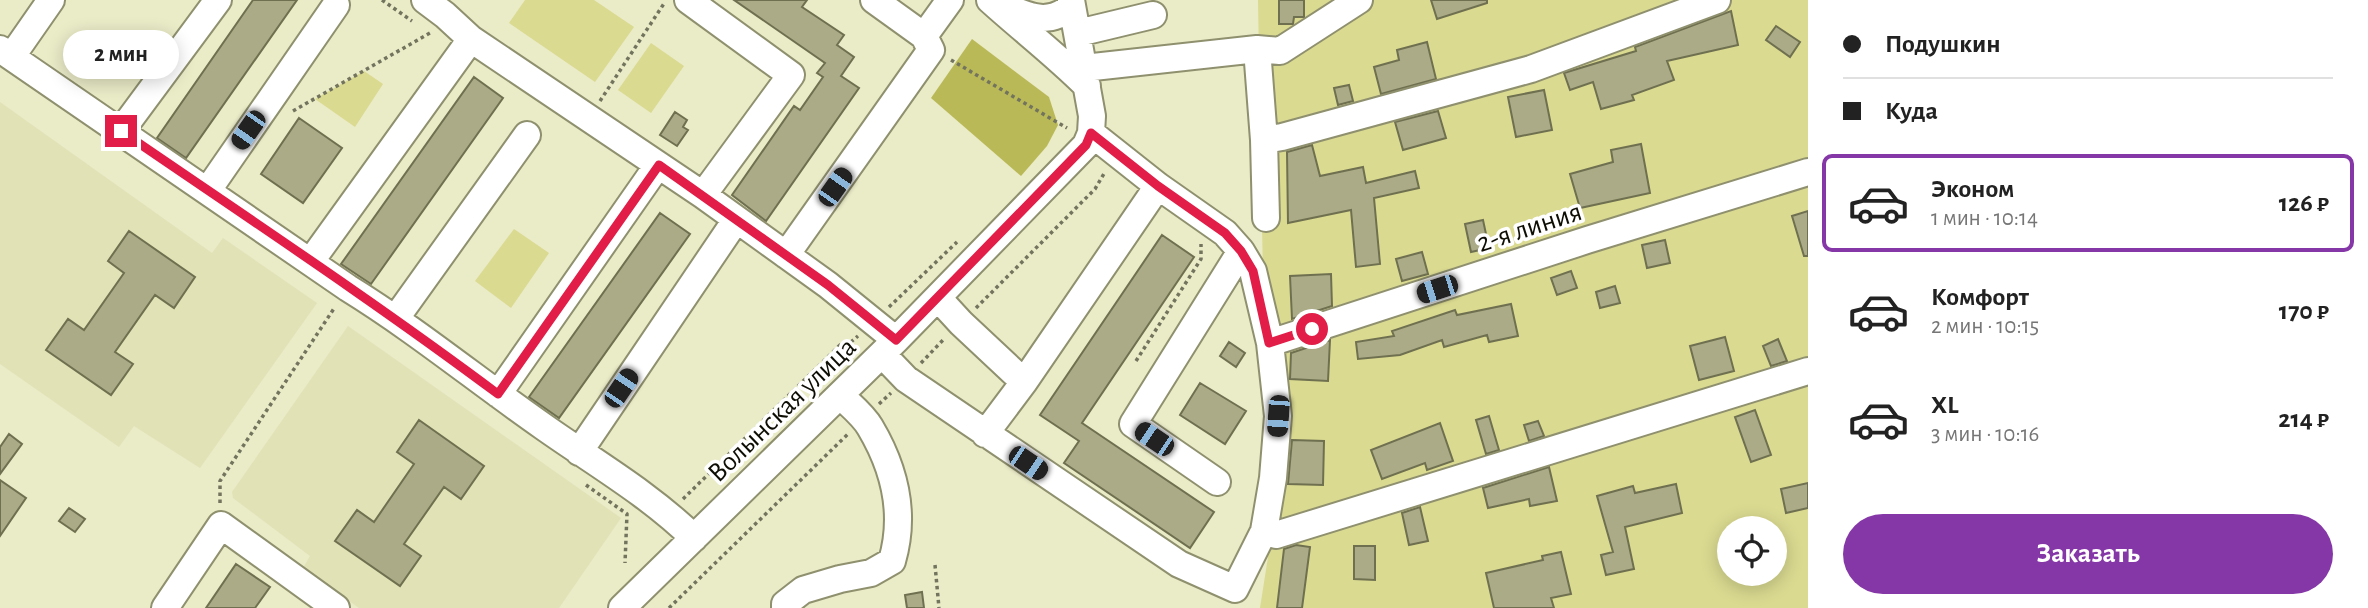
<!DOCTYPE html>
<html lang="ru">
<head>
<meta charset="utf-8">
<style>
  :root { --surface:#fff; --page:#f2f2f2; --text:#222; --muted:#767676; --line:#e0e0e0; --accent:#8537a7 }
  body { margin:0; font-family:"Alegreya Sans",sans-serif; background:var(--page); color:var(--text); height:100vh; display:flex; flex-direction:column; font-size:26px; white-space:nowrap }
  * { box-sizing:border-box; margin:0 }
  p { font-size:23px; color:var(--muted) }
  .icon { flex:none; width:38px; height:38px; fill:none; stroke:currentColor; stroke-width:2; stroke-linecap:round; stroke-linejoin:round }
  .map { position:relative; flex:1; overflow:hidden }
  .panel { display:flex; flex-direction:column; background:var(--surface); width:560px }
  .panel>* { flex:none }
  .guide { display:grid; align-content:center; height:154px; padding:0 35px; background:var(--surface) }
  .controls { position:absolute; left:1717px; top:516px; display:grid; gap:14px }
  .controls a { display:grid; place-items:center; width:70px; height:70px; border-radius:50%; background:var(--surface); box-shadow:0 4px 18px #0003; font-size:35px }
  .end { position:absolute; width:32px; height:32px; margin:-16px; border:9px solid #e11d48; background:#fff; box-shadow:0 0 0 4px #fff }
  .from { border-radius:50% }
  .bubble { position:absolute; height:49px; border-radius:24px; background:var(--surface); box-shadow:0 4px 18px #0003; font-size:23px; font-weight:700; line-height:49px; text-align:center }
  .car { position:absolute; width:21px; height:42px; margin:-21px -10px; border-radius:9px; box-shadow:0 0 5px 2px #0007; background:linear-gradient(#222 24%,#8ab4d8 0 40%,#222 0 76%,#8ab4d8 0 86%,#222 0) }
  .guide b { display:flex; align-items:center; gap:24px; height:66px; font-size:26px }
  .guide b+b { border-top:2px solid var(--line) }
  .guide i { width:18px; height:18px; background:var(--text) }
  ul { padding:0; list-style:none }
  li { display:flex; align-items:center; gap:21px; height:98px; margin:0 14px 10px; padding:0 21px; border:4px solid transparent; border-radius:10px }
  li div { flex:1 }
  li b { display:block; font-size:26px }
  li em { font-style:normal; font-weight:700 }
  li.active { border-color:var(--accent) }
  li>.icon { width:63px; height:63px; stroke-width:1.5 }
  .button { display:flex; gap:14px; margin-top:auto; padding:14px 35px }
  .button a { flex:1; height:80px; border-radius:42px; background:var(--accent); color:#fff; font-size:28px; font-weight:700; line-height:80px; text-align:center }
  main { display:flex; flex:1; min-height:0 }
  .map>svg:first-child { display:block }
  .built { fill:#e1e2b6 }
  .green { fill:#dada91; fill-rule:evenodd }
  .forest { fill:#bab958 }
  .building { fill:#abab88; stroke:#6f704f; stroke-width:2 }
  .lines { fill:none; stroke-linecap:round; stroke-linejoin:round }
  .minor-casing { stroke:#8f906e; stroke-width:30 }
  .path { stroke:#73745e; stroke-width:3.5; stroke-dasharray:3.5 3.5; stroke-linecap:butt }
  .minor { stroke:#fff; stroke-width:26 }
  .route { stroke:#e11d48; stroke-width:9 }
  .labels { text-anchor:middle; stroke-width:7; stroke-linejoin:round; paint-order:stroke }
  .street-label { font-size:28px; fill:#0d0d03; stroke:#fff }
</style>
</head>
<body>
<main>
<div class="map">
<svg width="1808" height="608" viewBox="0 0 1808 608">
  <rect width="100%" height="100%" fill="#eaebc7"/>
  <path class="built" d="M0,102L212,253L223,238L317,303L200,468L134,426L119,447L0,364Z
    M348,326L621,518L559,608H359L303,568L310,556L233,498L232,492Z"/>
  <path class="green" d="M525,0H594L634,27L595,82L509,23Z
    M1258,0H1808V608H1260L1268,557ZM1729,528H1774V574H1729Z
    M651,43L684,66L651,113L618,90Z
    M364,71L383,84L355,127L315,99Z
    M514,229L549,253L511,308L475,281Z"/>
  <path class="forest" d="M972,39L1049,97L1058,125L1047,146L1021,176L931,98Z"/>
  <path class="building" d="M253,0H297L186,158L157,138Z
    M734,0H807L802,7L844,35L837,45L854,57L841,76L859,88L766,221L732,195L794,106L800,110L823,77L817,73L825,63Z
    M1279,0H1304V17H1294L1293,24H1279Z
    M1431,0H1487V3L1437,19Z
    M1731,11L1738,45L1667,61L1674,80L1632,95L1634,100L1601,109L1593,82L1570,90L1564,73L1636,51L1635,47Z
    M1776,26L1800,42L1790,57L1766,40Z
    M1427,42L1436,79L1381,94L1374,67L1399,60L1397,50Z
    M474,77L503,98L371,284L341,264Z
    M1349,85L1353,101L1338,105L1334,88Z
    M1544,90L1552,130L1516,137L1508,97Z
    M1438,111L1446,138L1403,150L1395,122Z
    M675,112L687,120L683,127L688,130L677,146L660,135Z
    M299,118L342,148L303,203L261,174Z
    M1641,144L1650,193L1580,208L1570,174L1613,162L1611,150Z
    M1312,145L1320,176L1363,167L1366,183L1415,171L1419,188L1374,198L1380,264L1356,267L1351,210L1288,223L1287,152Z
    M1808,211V256H1804L1792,216Z
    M660,213L690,234L559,418L529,397Z
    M1483,220L1489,248L1471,252L1465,224Z
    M129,231L195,277L174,308L155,295L115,352L133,364L111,395L46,350L68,319L84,330L124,273L108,261Z
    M1162,235L1194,257L1082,423L1214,512L1190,548L1064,463L1079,441L1040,415Z
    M1665,240L1670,263L1647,268L1642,245Z
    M1422,252L1428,274L1402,281L1396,259Z
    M1571,271L1577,288L1557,295L1551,278Z
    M1331,274L1332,306L1292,319L1290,276Z
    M1615,286L1620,303L1600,308L1596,292Z
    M1511,304L1518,336L1489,342L1487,335L1444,347L1442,340L1400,355L1358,359L1356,342L1394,336L1392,331L1455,310L1457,315Z
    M1725,337L1734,371L1699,380L1690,346Z
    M1778,339L1787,361L1771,366L1763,346Z
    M1330,340L1328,381L1290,379L1291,353Z
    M1229,342L1245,353L1236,367L1220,356Z
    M1200,383L1246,411L1225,444L1180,415Z
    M1755,410L1771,455L1751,462L1735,417Z
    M1489,416L1499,450L1486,454L1476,420Z
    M419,420L484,466L461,499L444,487L404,544L421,556L400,586L335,541L357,510L374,522L414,464L397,452Z
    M1538,421L1544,436L1529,441L1524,425Z
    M1440,423L1453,461L1427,470L1425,463L1382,479L1371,450Z
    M9,434L22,444L0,474V447Z
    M1292,440L1324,441L1323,485L1288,484Z
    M1549,467L1557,501L1530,506L1529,499L1488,508L1483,488Z
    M0,480L26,498L0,536Z
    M1808,483V508L1786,513L1781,489Z
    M1676,484L1682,513L1625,527L1634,569L1606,575L1601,555L1613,552L1597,496L1633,486L1635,493Z
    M1420,507L1428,541L1409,545L1402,513Z
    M69,508L85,519L75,532L59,521Z
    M1296,545L1310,547L1302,608H1277L1284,549Z
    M1354,546H1375V580L1354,579Z
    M1561,552L1571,594L1551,598L1554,608H1494L1486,573L1543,560L1542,556Z
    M236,564L270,587L255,608H206Z
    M922,592L924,608H907L905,595Z"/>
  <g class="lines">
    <g class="minor-casing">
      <path id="minor" d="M425,0L445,15L471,39L703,195L828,285L896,340
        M688,0L791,75L703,195
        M990,0C1022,29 1056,55 1087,86
        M1001,5C1028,16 1048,27 1072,6
        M1078,33L1153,15
        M924,36L950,0
        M0,49L348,288C416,330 478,381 544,427C595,463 649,494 694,538
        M1257,49L1264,140L1266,218
        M12,56L51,0
        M1084,68L1257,49L1280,51L1359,0
        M121,131L218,0
        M1091,133L1158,186L1225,233L1241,251L1133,424L1217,482
        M1264,140L1282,137L1531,69L1717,0
        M208,190L336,5
        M786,255L931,50L924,36L874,0
        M311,261L471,39
        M938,298L961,323L1024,382
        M396,318L527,135
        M1270,343L1587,240L1808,172
        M882,354L906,379L1179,564L1235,589L1264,531L1273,478L1278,416L1270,343L1253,271L1241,251
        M498,394L658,165
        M985,434L1024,382L1158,186
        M579,452L736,220
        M1264,531L1276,535L1808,371
        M165,608L221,525L336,608
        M622,608L896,340L1086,145L1091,133L1092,116L1071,0
        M785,608V604L803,590L840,579L871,573L892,561C906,513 895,469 870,427C863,415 850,405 840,395"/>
    </g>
    <path class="path" d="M382,0L412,21
      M951,60L1067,128
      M600,101L665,2
      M293,111L430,33
      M889,307L957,242
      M976,308L1095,189L1105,172
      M1136,361L1201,259V244
      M921,363L945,338
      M879,404L891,393
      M586,485L627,514L625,563
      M683,499L840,345L851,342L858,336
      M220,503V481L335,307
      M935,565L939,608
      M669,608L848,434"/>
    <use href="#minor" class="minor"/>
  </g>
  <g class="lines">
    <path class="route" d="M121,131C248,218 375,302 498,394L659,165L828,285L896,340L1086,145L1091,133L1158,186L1225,233L1241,251L1253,271L1269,343L1312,329"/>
  </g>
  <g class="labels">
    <g class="street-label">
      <text transform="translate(1529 226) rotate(-18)" y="10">2-я линия</text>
      <text transform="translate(781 409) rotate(-44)" y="10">Волынская улица</text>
    </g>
  </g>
</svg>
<div class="controls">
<a><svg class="icon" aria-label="locate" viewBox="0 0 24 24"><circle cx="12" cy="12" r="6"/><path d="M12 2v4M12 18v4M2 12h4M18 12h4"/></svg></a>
</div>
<i class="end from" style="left:1312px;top:329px"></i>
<i class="end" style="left:121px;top:131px"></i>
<div class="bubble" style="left:63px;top:30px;width:116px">2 мин</div>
<i class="car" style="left:248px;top:130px;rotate:215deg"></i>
<i class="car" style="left:835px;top:187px;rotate:35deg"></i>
<i class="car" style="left:1437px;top:289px;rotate:252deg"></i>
<i class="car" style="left:621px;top:388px;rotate:34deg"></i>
<i class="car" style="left:1278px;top:416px;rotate:184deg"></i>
<i class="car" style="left:1154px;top:439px;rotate:304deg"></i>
<i class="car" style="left:1028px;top:463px;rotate:124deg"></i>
</div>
<section class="panel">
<div class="guide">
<b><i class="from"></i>Подушкин</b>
<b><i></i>Куда</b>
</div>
<ul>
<li class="active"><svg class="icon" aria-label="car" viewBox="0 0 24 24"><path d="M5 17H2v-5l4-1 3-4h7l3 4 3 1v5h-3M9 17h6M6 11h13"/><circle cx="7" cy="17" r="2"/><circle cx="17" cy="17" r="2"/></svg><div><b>Эконом</b><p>1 мин · 10:14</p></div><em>126 ₽</em></li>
<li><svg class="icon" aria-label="car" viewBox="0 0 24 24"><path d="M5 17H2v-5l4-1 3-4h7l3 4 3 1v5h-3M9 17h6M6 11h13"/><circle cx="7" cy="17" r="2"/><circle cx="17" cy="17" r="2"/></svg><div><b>Комфорт</b><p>2 мин · 10:15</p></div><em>170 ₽</em></li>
<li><svg class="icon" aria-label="car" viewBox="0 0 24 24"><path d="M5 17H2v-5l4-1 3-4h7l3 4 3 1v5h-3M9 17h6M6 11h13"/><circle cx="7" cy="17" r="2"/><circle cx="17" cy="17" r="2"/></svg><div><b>XL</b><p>3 мин · 10:16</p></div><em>214 ₽</em></li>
</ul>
<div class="button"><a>Заказать</a></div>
</section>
</main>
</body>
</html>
